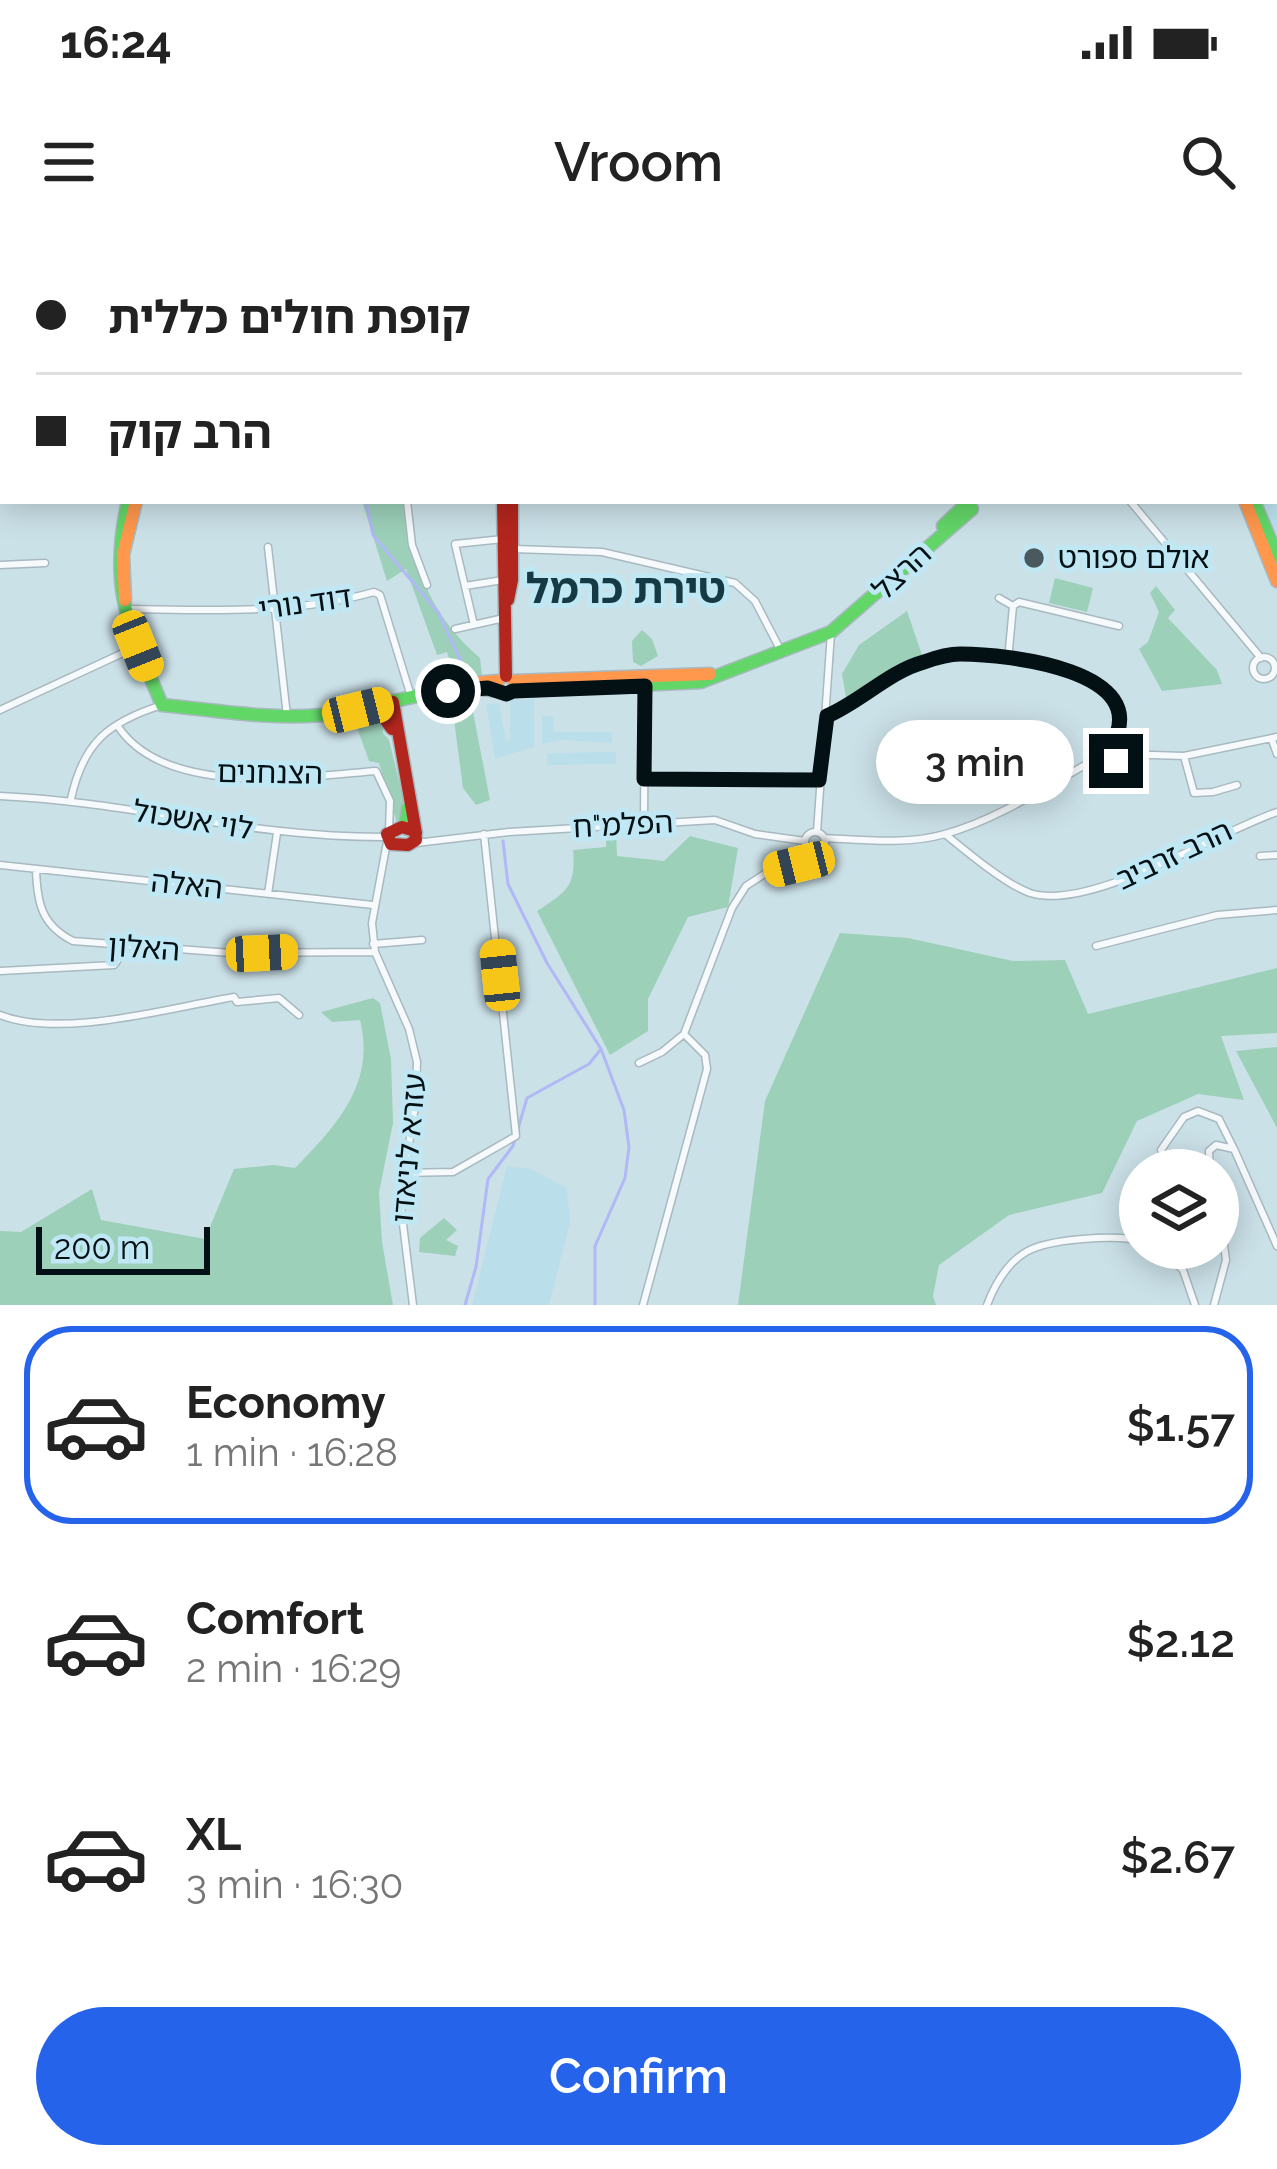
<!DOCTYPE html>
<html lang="en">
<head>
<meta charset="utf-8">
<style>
  :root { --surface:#fff; --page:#f2f2f2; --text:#222; --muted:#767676; --line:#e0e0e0; --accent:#2563eb }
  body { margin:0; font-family:Raleway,"Noto Sans Hebrew",sans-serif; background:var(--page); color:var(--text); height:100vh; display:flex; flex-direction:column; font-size:45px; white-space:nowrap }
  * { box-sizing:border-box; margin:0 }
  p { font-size:39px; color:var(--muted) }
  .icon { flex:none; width:66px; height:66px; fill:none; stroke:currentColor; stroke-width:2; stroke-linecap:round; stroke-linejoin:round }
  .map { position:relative; height:1065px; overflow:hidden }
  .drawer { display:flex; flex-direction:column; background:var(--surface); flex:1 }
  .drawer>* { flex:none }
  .banner { position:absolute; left:0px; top:0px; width:1278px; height:264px; box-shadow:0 6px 30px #0003; display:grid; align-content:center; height:264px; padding:0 36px; background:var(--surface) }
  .tools { position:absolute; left:1119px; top:909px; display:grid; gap:24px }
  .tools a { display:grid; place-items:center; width:120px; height:120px; border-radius:50%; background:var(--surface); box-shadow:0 6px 30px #0003; font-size:60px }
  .scale { position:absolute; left:36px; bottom:30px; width:174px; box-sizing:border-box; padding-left:12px; border:6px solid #031014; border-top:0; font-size:33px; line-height:42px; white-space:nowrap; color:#031014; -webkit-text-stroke:9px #bfe7f4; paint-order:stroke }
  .end { position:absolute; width:54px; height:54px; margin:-27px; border:15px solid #031014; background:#fff; box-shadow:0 0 0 6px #fff }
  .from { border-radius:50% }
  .bubble { position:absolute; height:84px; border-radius:42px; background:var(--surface); box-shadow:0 6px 30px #0003; font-size:39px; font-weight:600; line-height:84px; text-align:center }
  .car { position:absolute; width:36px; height:72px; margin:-36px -18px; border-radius:15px; box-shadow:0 0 9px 3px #0007; background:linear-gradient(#f5c518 24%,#345 0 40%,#f5c518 0 76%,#345 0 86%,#f5c518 0) }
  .banner b { display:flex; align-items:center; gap:42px; height:114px; font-size:45px }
  .banner b+b { border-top:3px solid var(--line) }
  .banner i { width:30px; height:30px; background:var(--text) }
  ul { padding:21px 0 0; list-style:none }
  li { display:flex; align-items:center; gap:36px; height:198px; margin:0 24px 18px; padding:0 12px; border:6px solid transparent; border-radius:48px }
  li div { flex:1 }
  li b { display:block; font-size:45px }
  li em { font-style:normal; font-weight:600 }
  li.selected { border-color:var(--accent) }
  li>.icon { width:108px; height:108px; stroke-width:1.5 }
  .action { display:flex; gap:24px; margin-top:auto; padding:24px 36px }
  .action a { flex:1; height:138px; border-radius:72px; background:var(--accent); color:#fff; font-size:48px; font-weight:600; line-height:138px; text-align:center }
  .status { display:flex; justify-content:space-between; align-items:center; height:84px; padding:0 60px; background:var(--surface); direction:ltr }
  .status svg { height:33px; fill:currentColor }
  header { display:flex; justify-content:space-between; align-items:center; height:156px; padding:0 36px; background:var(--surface); font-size:54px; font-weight:600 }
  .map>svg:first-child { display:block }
  .built { fill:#badfeb }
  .green { fill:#9cd0b9 }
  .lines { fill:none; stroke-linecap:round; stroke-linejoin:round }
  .stream { stroke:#b0b8f5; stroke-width:3 }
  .street-casing { stroke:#a8b9bf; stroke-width:9 }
  .fast-casing { stroke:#a8b9bf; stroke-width:15 }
  .slow-casing { stroke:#a8b9bf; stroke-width:15 }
  .jam-casing { stroke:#a8b9bf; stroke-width:15 }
  .street { stroke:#f7fafc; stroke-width:6 }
  .fast { stroke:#63d668; stroke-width:12 }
  .slow { stroke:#ff974d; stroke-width:12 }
  .jam { stroke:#b3261e; stroke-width:12 }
  .route { stroke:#031014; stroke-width:15 }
  .poi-dot { fill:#49595e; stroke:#bfe7f4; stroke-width:4.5 }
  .labels { text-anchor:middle; stroke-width:10; stroke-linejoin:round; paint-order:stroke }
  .poi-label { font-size:30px; fill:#031014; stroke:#bfe7f4; text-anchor:start }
  .street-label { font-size:30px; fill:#031014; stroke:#bfe7f4 }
  .district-label { font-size:42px; font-weight:bold; fill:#153a44; stroke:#bfe7f4 }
</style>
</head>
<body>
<div class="status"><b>16:24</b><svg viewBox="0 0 49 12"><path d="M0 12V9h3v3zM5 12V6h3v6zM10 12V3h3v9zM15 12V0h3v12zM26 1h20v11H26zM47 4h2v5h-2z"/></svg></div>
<header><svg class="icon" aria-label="menu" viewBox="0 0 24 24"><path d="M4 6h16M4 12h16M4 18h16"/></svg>Vroom<svg class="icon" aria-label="search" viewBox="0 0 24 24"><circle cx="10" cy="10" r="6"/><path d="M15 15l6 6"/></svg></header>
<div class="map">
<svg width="1277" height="1065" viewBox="0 0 1277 1065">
  <rect width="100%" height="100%" fill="#cbe1e8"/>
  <path class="built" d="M1157,0H1277V296L1262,261H1275V3Z
    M534,459V507L495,519L486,465L499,463L506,501L510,498V460Z
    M542,476H553L554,492H612V503L562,500L542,504Z
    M616,512V524L547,525V513Z
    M507,926L531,929L567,948L570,983L549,1065H472Z"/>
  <path class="green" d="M362,261H404C413,327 430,375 480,418L482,435L455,437L447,412L437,415L406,329L387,341Z
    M1055,338L1093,348L1087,372L1049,363Z
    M1156,346L1175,370L1168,378L1217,430L1222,444L1162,451L1139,409L1148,402L1159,372L1150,353Z
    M907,371L922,415L846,457L842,434L859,405Z
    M642,390L652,399L658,416L641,426L633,422L632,401Z
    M472,467L490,560L476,565L463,548L453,472Z
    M372,475L383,485V493L389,500L406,570L405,581L397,583L379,523L369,521L353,476Z
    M616,590L617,616L664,621L690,596L738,608L728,667L688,677L648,759V791L610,815L537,671C567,651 576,647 573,610L606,607V591Z
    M840,693L908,698L1013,721L1065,720L1088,774L1277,728V793L1221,796L1244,860L1198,854L1137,881L1102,953L1009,975L939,1025L933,1056L936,1065H738L765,861Z
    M373,758L380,763L391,819L393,883L379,952L382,1002L393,1065H0V991L21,992L92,949L101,980L205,999L234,929L273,925L295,928C336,886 376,844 360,780L332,782L321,772Z
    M1277,807V888L1236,811Z
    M444,978L457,990L446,1000L458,1006L455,1016L419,1012L420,998Z"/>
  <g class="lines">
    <path class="stream" d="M196,0V3
      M366,261L373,295L438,372L469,438
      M503,601L508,644L547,723L601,809L624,870L629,907L625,938L595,1006V1065
      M465,1065L476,1027L488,939L513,906L527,858L589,824L601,809"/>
    <g class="street-casing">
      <path id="street" d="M43,0L45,3
        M1205,0L1206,3
        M249,3V0
        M800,3L801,0
        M898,3L900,0
        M0,168H3
        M0,223H3
        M407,261L412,305L427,345
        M1130,261L1261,418
        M268,307L287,476
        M514,309L602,312L735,343L755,361L781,411
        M0,325L45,323
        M465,346L503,340
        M999,358L1013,366L1019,362L1119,386
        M127,369C211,370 292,375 374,352L380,355L410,453
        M474,385L455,304L503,299
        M455,389L504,378
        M1253 428a11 11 0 1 1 22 0a11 11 0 1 1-22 0Z
        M1008,420L1013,366
        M0,470L138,406
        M827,476C860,462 890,431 924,422C935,419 949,414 960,414C1006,413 1157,430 1111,505
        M117,485C164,558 301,537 376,531L390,561L389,591
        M1272,500L1277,514
        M1103 514a9 9 0 1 1 18 0a9 9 0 1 1-18 0Z
        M1120,514L1184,516L1277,497
        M1184,516L1194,553L1213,552L1237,545
        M644,539L819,540
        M0,556C132,562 252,598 387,597
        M71,559C83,503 108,482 162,465
        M644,582L645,443
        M817,592L831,393
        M805 602a10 10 0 1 1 20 0a10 10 0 1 1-20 0Z
        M945,594C967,612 1005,644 1030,653C1089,672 1216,593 1277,572
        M824,598C864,600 907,605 945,594C1000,579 1053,542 1103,515
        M387,602L372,683L375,712L409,789L417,822L416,860L400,960L413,1065
        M416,603L509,592L715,580L755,594L805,601
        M1260,616L1277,615
        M0,625L373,665
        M36,629C37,662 41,685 73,701L231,713L375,712
        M268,654L277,593
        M373,704L422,700
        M1096,706L1217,675L1277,670
        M0,731L114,725L127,707
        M0,775C61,799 168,768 234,757L237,762L279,758L299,775
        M639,823L662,812L684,794L732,668L746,646L769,631L799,624L810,611
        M1161,910L1184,877L1198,871L1219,879L1234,909
        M1210,930L1209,911L1216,905L1234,909L1277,1006
        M401,933L453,932L516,896L484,594
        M1159,1008L1183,1030L1195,1065
        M643,1065L707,829L705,815L684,794
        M987,1065C995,1044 1006,1024 1026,1012C1047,999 1117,994 1140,1001
        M1214,1065L1226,1020L1218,962"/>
    </g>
    <g class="fast-casing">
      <path id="fast" d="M507,0V3
        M1150,0L1151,3
        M1273,3L1276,0
        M128,261C108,349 129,386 162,465C215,470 269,480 322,475C383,470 437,441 499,451
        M1254,261L1277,316
        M943,286L965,265
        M513,451L701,442L831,392L972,269
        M405,587L408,568"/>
    </g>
    <g class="slow-casing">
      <path id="slow" d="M1245,261L1277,341
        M125,360L123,315L136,261
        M514,441L710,434
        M474,443L498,441"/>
    </g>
    <g class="jam-casing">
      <path id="jam" d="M1275,16L1277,14
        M0,101H3
        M503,261L506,436
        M508,360L512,340V261
        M393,462L416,593
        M369,471L382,475L392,489
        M402,587L415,591L416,600L408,605L391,604L387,594Z"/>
    </g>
    <use href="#street" class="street"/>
    <use href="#fast" class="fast"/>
    <use href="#slow" class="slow"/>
    <use href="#jam" class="jam"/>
  </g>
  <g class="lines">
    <path class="route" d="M448,451L488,448L506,454L513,451L645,446L644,539L819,540L827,476C860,462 890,431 924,422C935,418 949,414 960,414C1006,414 1157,430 1111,506L1120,511L1116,521"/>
  </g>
  <circle class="poi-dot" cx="1034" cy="318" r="12"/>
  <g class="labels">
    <g class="poi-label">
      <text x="1058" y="328">אולם ספורט</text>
    </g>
    <g class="street-label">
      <text transform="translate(902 332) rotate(-43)" y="10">הרצל</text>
      <text transform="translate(305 363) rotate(-8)" y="10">דוד נורי</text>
      <text transform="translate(270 533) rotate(1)" y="10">הצנחנים</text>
      <text transform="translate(193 580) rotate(9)" y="10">לוי אשכול</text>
      <text transform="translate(623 585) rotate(-3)" y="10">הפלמ"ח</text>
      <text transform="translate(1174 615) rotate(-25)" y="10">הרב זרביב</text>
      <text transform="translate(187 645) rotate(6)" y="10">האלה</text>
      <text transform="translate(144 708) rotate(4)" y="10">האלון</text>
      <text transform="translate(409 908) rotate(-85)" y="10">עזרא לניאדו</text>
    </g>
    <g class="district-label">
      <text x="626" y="363">טירת כרמל</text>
    </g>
  </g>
</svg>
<div class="tools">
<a><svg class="icon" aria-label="layers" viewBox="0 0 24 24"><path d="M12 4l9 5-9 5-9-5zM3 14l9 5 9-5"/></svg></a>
</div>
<div class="scale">200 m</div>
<i class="end from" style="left:448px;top:451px"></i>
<i class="end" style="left:1116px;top:521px"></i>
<div class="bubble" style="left:876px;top:480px;width:198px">3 min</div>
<i class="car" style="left:138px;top:406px;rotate:158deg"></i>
<i class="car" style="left:358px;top:470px;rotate:76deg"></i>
<i class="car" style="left:799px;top:624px;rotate:256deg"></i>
<i class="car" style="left:262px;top:713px;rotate:87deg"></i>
<i class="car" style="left:500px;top:735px;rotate:354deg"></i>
<div class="banner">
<b><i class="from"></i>קופת חולים כללית</b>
<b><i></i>הרב קוק</b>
</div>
</div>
<section class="drawer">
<ul>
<li class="selected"><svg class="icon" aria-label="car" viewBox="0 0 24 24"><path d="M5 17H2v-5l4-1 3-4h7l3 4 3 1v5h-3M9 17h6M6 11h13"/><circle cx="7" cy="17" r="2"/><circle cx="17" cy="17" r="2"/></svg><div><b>Economy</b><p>1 min · 16:28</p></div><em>$1.57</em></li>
<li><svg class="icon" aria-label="car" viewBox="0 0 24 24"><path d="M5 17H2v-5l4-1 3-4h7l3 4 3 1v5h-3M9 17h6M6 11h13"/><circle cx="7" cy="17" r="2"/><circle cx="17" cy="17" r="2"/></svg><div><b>Comfort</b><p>2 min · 16:29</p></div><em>$2.12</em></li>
<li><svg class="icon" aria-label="car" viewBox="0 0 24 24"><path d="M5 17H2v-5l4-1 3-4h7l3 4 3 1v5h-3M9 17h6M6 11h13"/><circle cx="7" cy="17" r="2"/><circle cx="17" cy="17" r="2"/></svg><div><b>XL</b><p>3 min · 16:30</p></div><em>$2.67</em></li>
</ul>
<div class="action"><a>Confirm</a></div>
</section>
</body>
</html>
